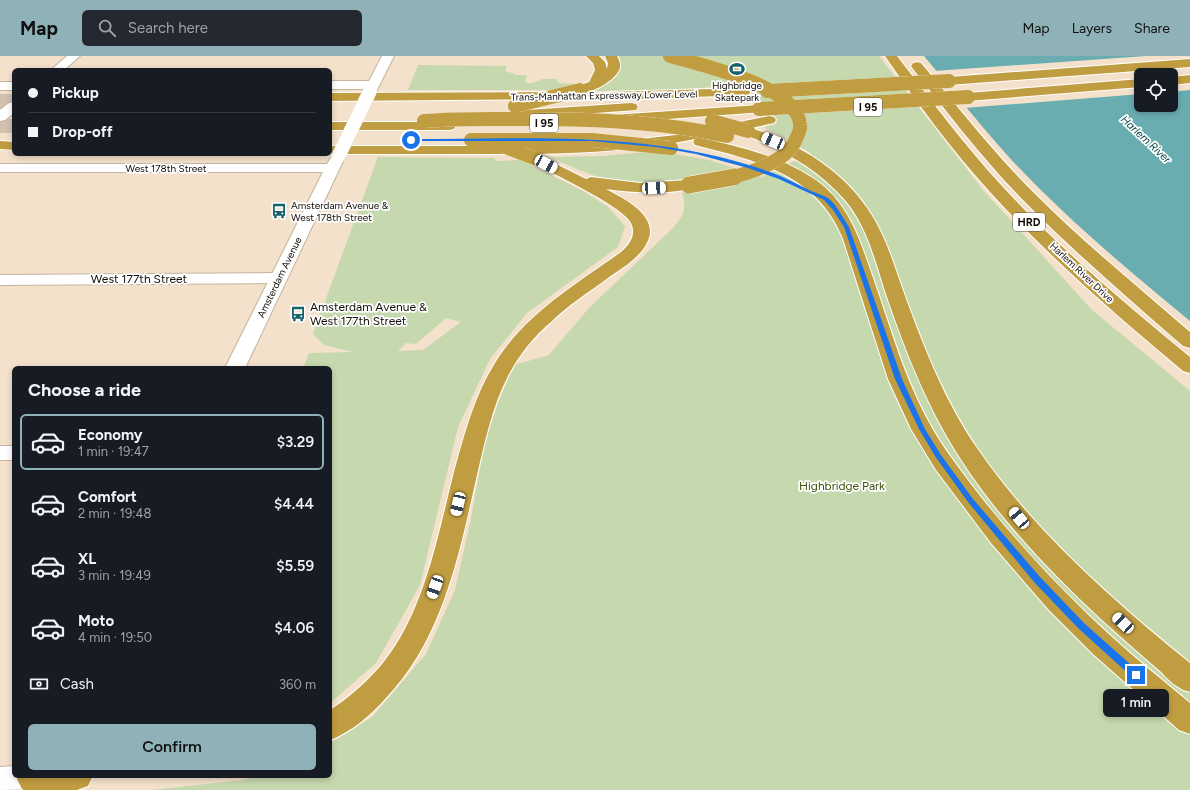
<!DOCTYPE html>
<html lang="en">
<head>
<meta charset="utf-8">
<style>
  :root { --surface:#171b24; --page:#242831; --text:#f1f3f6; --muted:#9ea1a6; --line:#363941; --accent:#8eb2b8 }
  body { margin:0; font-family:Figtree,sans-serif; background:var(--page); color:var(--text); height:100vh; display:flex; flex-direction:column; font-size:15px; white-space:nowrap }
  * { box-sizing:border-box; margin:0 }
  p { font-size:13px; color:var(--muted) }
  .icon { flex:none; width:22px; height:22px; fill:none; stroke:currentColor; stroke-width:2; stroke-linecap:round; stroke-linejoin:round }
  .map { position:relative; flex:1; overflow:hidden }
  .drawer { position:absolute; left:12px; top:310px; width:320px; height:412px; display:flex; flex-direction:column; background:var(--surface); border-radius:6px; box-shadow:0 2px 6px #0003 }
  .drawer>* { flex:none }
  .banner { position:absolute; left:12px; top:12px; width:320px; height:88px; border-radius:6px; box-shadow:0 2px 6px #0003; display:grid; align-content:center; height:88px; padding:0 16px; background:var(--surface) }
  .fabs { position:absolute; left:1134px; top:12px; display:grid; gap:8px }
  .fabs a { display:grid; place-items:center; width:44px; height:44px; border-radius:6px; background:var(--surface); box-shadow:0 2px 6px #0003; font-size:20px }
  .end { position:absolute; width:18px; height:18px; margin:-9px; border:5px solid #1a73e8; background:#fff; box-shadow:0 0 0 2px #fff }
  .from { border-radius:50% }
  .bubble { position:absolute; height:28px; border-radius:6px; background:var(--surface); box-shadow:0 2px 6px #0003; font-size:13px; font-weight:600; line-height:28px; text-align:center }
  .car { position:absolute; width:12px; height:24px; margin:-12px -6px; border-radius:5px; box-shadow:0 0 3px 1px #0007; background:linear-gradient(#fff 24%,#345 0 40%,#fff 0 76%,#345 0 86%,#fff 0) }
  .banner b { display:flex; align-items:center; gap:14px; height:38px; font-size:15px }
  .banner b+b { border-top:1px solid var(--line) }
  .banner i { width:10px; height:10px; background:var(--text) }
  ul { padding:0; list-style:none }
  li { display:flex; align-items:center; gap:12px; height:56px; margin:0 8px 6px; padding:0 8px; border:2px solid transparent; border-radius:6px }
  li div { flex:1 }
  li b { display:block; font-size:15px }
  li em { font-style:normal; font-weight:600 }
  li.selected { border-color:var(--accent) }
  li>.icon { width:36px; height:36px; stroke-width:1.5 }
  h2 { padding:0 16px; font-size:18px; line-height:48px }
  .pay { display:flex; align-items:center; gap:10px; height:44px; padding:0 16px; font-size:15px }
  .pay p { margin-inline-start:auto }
  .primary-button { display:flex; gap:8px; margin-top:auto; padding:8px 16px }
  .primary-button a { flex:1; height:46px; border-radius:6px; background:var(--accent); color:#111; font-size:16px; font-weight:600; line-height:46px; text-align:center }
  header { display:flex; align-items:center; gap:24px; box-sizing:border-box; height:56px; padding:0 20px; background:var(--accent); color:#111 }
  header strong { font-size:19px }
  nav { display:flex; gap:22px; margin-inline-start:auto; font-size:14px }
  .search { width:280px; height:36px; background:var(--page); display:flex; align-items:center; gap:10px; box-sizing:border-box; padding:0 14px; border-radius:6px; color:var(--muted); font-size:15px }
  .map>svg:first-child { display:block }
  .green { fill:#c6d8ad; fill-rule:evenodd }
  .water { fill:#6aadb0; fill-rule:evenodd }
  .pier { fill:#f3e1cb }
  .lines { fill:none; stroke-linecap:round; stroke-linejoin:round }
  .motorway-tunnel { stroke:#d1c1ae; stroke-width:14; stroke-dasharray:14 6; stroke-linecap:butt }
  .minor-casing { stroke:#c4b39e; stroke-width:2 }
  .tertiary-casing { stroke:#c4b39e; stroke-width:2 }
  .secondary-casing { stroke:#c4b39e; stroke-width:2 }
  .motorway-casing { stroke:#fff; stroke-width:2 }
  .minor { fill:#fff; fill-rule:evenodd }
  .tertiary { fill:#fff; fill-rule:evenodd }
  .secondary { fill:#fff; fill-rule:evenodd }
  .motorway { fill:#c19d41; fill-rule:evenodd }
  .secondary-bridge-casing { stroke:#c4b39e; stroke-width:14; stroke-linecap:butt }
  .motorway-bridge-far1-casing { stroke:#fff; stroke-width:14; stroke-linecap:butt }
  .motorway-bridge-casing { stroke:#fff; stroke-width:18; stroke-linecap:butt }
  .secondary-bridge { stroke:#fff; stroke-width:14 }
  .motorway-bridge-far1 { stroke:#c19d41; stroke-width:14 }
  .motorway-bridge { stroke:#c19d41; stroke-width:17 }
  .route { fill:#1a73e8 }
  .labels { text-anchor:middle; stroke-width:3.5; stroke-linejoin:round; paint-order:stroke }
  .far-poi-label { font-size:10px; fill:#130d07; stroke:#fff }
  .far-street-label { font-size:10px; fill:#130d07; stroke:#fff }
  .shield { fill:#fff; stroke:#5a5651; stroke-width:1 }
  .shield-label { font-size:11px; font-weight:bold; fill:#130d07 }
  .far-water-label { font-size:11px; font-style:italic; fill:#004144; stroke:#fff }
  .street-label { font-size:12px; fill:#130d07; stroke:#fff }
  .poi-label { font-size:12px; fill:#130d07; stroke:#fff; text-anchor:start }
  .park-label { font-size:12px; fill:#3b5108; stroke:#fff }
</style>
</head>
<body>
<header>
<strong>Map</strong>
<div class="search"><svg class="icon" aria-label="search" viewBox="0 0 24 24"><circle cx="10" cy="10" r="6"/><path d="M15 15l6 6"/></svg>Search here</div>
<nav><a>Map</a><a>Layers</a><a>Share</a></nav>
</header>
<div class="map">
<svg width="1190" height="734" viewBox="0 0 1190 734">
  <rect width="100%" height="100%" fill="#f3e1cb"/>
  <path class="green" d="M619,0H879L983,134L1092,254L1190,335V734H151L243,724L256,720H330V687L372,661L426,598L455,534L471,463L484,389L498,347L514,309L549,299L589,252L673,172C684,159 687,153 682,137L693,136L684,123C657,126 626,129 599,121C582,116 566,108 550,101L603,100L657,95L709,104L762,121L811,97L764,71L777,67L744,29L670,34L593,35C606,29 626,17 619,0Z
    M418,9L507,10L505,15L515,18V19H527L525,27H532L543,23H557L558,27L577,28L562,34H408Z
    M378,101L495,102V105L521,104L585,136L608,151L625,170L618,191L527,257L490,303L458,371L420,529L376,607L330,647V312H303L309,297L353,296L324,289L313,278ZM446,262L461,266L423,294L398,295L406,287L416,288Z"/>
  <path class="water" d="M924,0H1188L1190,1V265C1127,213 1063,160 1008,100C979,68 952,33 924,0ZM1141,19H1171V49H1141Z"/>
  <path class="pier" d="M1146,0H1190V34L1171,36V19H1141V38L964,52L934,15Z"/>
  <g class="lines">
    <path class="motorway-tunnel" d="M0,45H14
      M0,70H14"/>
    <g class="minor-casing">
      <path id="minor" d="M278,217L284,218L287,222L284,226L278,227L0,229V219Z
        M0,390H14V404H0Z
        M14,710V720H48L49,723L44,733L0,734V711Z"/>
    </g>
    <g class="tertiary-casing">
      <path id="tertiary" d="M67,0H80L64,14H51Z
        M14,46V57L5,64L0,65V54L9,47Z"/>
    </g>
    <g class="secondary-casing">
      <path id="secondary" d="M382,0H394L375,38H365L364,35L365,33H330V25H369Z
        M0,26H14V34H0Z
        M338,97L343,98L345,101L245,312H225L323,116H0V108H327L333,98Z"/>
    </g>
    <g class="motorway-casing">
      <path id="motorway" d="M586,0H599L605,6L607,13L608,7L605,0H617C619,4 621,8 620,12C616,25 588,40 575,37L574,34L575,31L589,26L595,14L593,7Z
        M885,0H897C931,44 964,89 1002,130C1059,192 1124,247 1190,301V317L1183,315C1116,259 1049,201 990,136C952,94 917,47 885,0Z
        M1190,3V11L949,29L945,28L943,25L945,22L949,21Z
        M917,6L921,7C958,51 993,96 1033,136C1083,186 1137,230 1190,276V292L1183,290C1128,242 1073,195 1022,143C982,102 948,57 913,13L911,10L913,7Z
        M1190,19V27L1171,29V21Z
        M1141,23V31L968,45L963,44L962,41L963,38L968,37Z
        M744,32L749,33L750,36L749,39L611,44L606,43L605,40L606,37L611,36Z
        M557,36L562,37L563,40L562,43L330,45V37Z
        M631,47L636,48L638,51L636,54L527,62L522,61L520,58L522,55L527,54Z
        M759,49L764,50L766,53L764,56L613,67L608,66L606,63L608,60L613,59Z
        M769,60L774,61L776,64L774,67L751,72C795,86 841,113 867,152C886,179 894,210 905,240C924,292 945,346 977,392C1034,475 1112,544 1190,607V636C1187,635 1182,634 1180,632C1172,628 1166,621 1160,615C1140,598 1121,581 1102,564C1043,509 985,448 945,377C921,334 903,288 887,241C876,208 868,171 845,144C818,113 780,92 743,78L741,75L742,74L701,82C742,91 787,102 821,128C851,152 861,188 873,222C885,256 895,290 908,322C919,350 935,380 953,404C998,467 1056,530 1112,581C1137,604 1164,625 1190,647V678L1179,674L1093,598L1048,553L991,487L936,414L911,373L888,323L843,183C818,119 755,104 695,89L693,86L695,83C642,94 589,97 536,98L586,123L591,121L640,127L689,124L694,126L697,129L694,132C666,139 634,137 606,133C622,142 651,155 650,177C649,185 644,193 639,198C630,208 619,214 608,222C589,236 568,249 551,266C533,281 519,299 508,320C492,351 485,385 477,419C459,498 443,583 385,643C370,660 351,676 330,684V654C347,643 362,630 376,615C424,563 438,478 455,412C465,376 475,339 495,307C525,258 575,229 621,196C629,189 637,179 631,167C623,150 549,116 529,105L527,102L532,98H329H330V90H526L596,88L676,79Z
        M330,66H449L454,67L456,70L454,73L449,74H330Z
        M0,85L14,86V94L0,93Z
        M18,720H93L88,730L77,734H24L22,733L17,723Z"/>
    </g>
    <use href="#minor" class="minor"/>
    <use href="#tertiary" class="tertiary"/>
    <use href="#secondary" class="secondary"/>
    <use href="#motorway" class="motorway"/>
    <g class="secondary-bridge-casing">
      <path id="secondary-bridge" d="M338,101L370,35"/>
    </g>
    <g class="motorway-bridge-far1-casing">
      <path id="motorway-bridge-far1" d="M670,0C701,9 798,30 800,69C801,74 798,78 796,83C788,105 750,117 729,122
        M767,35L949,25
        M515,50L580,34
        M759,53L968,41
        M424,65C458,62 493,63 527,63C595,63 661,66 727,80
        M712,65L748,75
        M471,84H592L671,92
        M500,89L534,102"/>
    </g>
    <g class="motorway-bridge-casing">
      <path id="motorway-bridge" d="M689,129L734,121"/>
    </g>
    <use href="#secondary-bridge" class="secondary-bridge"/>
    <use href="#motorway-bridge-far1" class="motorway-bridge-far1"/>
    <use href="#motorway-bridge" class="motorway-bridge"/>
  </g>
  <path class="route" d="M411,83C531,83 654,74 770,116C784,121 797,128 811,135C816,137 823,139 828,142C837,149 843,162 849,171L902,323L925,373L941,399L973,443L1040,521L1084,567L1139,616L1140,619L1139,621H1132L1078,572L1034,526L968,446L935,400L919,373L895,323L844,171L833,154L824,144L779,123L748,112L696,98L656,91L592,85H409Z"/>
  <defs>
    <g id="stadium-bare" transform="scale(1.2)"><path d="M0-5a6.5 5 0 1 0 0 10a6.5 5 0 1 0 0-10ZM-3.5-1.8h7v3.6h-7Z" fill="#15626c" stroke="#fff" stroke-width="2.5" paint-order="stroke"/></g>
    <g id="bus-bare" transform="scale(1.2)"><path d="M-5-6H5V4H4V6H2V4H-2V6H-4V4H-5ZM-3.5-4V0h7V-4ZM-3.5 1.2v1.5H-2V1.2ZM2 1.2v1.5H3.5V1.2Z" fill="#15626c" stroke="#fff" stroke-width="2.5" paint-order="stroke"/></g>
  </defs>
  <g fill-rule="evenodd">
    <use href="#stadium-bare" x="737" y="13"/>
    <use href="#bus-bare" x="279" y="155"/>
    <use href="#bus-bare" x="298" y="258"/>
  </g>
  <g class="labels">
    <g class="far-poi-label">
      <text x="737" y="33">Highbridge<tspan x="737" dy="12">Skatepark</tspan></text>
      <text x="291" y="153" text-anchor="start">Amsterdam Avenue &amp;<tspan x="291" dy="12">West 178th Street</tspan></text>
    </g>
    <g class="far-street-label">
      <text transform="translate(604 39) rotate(-1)" y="4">Trans-Manhattan Expressway Lower Level</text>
      <text x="166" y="116">West 178th Street</text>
      <text transform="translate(1082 216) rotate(43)" y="4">Harlem River Drive</text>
      <text transform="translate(279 221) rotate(-64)" y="4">Amsterdam Avenue</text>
    </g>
    <g class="shield">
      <rect x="854" y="42" width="28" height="18" rx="3"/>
      <rect x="530" y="58" width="28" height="18" rx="3"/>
      <rect x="1013" y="157" width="32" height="18" rx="3"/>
    </g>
    <g class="shield-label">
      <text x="868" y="55">I 95</text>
      <text x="544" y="71">I 95</text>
      <text x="1029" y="170">HRD</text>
    </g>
    <g class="far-water-label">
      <text transform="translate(1146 83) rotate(43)" y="4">Harlem River</text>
    </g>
    <g class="street-label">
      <text x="139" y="227">West 177th Street</text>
    </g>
    <g class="poi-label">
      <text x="310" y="255">Amsterdam Avenue &amp;<tspan x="310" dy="14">West 177th Street</tspan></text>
    </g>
    <g class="park-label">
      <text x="842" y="434">Highbridge Park</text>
    </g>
  </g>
</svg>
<div class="fabs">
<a><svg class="icon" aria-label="locate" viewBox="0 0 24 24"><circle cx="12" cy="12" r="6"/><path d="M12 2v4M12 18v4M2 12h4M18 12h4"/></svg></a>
</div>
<i class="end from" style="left:411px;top:84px"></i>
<i class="end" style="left:1136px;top:619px"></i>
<div class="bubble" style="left:1103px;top:633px;width:66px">1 min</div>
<i class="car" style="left:773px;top:85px;rotate:293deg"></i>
<i class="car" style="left:546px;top:108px;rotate:118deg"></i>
<i class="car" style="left:654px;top:132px;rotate:87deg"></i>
<i class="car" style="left:458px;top:448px;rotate:193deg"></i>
<i class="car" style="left:1019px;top:462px;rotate:320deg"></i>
<i class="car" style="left:435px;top:531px;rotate:200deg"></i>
<i class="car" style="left:1123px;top:567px;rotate:313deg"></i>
<div class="banner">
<b><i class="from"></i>Pickup</b>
<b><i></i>Drop-off</b>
</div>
<section class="drawer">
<h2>Choose a ride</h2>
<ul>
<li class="selected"><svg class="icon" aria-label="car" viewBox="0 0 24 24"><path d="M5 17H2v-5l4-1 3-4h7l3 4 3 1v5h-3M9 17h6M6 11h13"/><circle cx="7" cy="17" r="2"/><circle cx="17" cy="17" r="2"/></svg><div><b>Economy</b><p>1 min · 19:47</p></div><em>$3.29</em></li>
<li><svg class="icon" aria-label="car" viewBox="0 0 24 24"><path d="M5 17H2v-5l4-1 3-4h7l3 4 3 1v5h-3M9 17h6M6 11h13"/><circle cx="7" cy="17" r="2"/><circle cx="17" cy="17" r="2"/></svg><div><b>Comfort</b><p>2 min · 19:48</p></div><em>$4.44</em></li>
<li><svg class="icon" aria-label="car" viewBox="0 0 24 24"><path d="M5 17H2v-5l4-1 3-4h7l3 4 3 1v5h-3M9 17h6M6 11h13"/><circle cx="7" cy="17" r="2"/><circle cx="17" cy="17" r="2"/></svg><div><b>XL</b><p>3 min · 19:49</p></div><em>$5.59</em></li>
<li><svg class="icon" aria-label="car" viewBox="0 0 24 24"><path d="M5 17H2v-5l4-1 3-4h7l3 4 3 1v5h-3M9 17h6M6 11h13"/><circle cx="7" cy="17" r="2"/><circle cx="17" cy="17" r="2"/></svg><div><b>Moto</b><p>4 min · 19:50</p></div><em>$4.06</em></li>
</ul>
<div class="pay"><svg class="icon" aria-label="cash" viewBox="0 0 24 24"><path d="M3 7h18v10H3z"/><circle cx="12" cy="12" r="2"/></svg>Cash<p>360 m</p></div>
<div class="primary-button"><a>Confirm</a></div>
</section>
</div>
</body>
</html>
